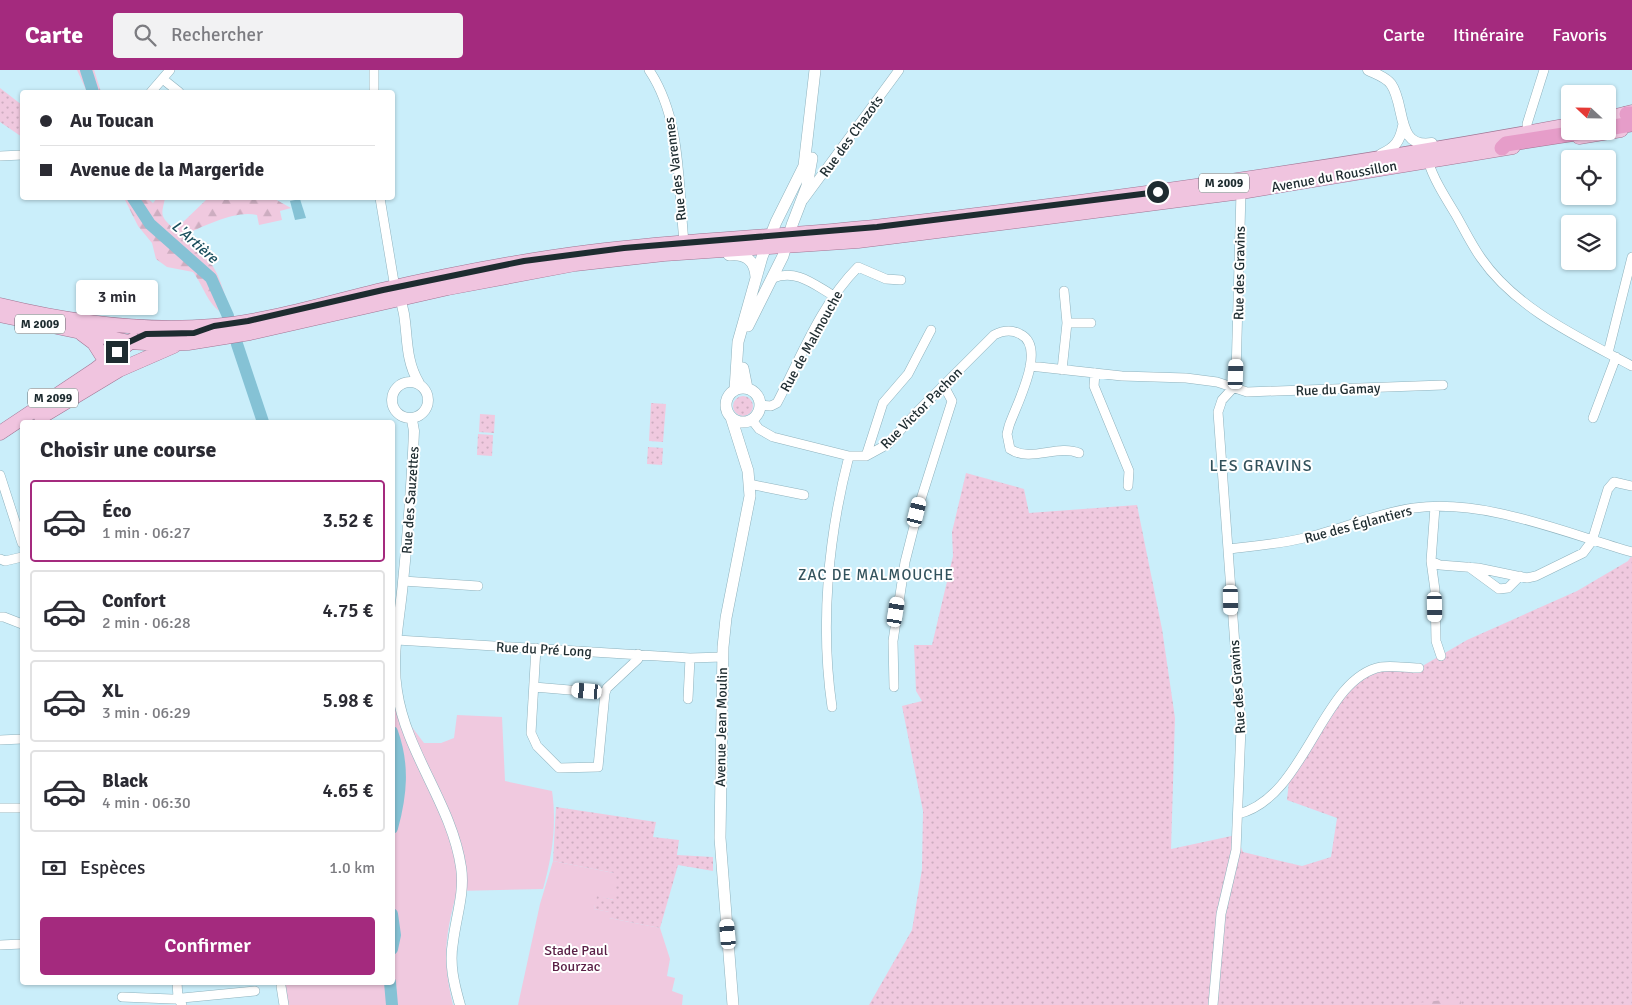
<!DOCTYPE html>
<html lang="fr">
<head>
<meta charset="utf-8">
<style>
  :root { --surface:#fff; --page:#f2f2f3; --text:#2b2b33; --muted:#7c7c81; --line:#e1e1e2; --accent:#a42a7e }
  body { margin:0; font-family:Signika,sans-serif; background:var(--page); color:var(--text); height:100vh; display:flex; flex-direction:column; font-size:19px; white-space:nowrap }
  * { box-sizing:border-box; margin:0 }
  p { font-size:16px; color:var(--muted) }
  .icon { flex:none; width:28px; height:28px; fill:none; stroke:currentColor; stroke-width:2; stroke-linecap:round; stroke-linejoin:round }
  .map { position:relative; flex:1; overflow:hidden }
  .side { position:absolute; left:20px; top:350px; width:375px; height:565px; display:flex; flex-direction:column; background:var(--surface); border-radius:5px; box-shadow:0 1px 4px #0004 }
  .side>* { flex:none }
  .hud { position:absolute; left:20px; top:20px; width:375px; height:110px; border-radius:5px; box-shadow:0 1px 4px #0004; display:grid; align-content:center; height:110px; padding:0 20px; background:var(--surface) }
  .needle { width:32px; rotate:292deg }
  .fabs { position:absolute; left:1561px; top:15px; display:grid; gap:10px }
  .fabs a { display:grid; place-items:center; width:55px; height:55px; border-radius:5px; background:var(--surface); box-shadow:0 1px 4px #0004; font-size:25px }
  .end { position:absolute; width:22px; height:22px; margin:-11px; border:6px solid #1e2c30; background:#fff; box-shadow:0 0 0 2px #fff }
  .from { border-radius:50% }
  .bubble { position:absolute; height:35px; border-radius:5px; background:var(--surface); box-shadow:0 1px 4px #0004; font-size:16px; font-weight:600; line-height:35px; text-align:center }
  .car { position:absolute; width:15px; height:30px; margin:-15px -8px; border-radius:6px; box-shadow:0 0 4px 1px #0007; background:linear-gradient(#fff 24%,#345 0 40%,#fff 0 76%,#345 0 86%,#fff 0) }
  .hud b { display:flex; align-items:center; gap:18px; height:48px; font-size:19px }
  .hud b+b { border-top:1px solid var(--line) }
  .hud i { width:12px; height:12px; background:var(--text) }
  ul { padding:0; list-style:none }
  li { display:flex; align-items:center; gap:15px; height:82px; margin:0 10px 8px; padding:0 10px; border:2px solid var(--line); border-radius:5px }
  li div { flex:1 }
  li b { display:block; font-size:19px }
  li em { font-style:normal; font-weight:600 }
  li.active { border-color:var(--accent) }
  li>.icon { width:45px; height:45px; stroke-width:1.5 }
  h2 { padding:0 20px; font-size:22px; line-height:60px }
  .pay { display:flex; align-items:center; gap:12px; height:55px; padding:0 20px; font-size:19px }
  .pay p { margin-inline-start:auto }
  .button { display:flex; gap:10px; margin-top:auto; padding:10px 20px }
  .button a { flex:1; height:58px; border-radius:5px; background:var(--accent); color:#fff; font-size:20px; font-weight:600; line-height:58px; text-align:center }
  header { display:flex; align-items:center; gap:30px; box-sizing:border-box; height:70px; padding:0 25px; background:var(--accent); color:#fff }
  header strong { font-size:24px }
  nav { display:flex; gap:28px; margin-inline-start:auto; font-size:18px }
  .search { width:350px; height:45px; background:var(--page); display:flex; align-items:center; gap:12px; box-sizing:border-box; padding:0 18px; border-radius:5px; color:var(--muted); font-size:19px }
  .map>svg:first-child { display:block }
  .grass { fill:url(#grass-dots) }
  .forest { fill:url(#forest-firs) }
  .green { fill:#f0c9df }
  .water { fill:#85c2d5 }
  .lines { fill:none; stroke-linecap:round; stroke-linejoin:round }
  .river { stroke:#85c2d5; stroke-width:12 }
  .minor-casing { stroke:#8fb2bd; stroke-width:10 }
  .tertiary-casing { stroke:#8fb2bd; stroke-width:11 }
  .secondary-casing { stroke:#8fb2bd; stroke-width:12 }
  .primary-casing { stroke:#a07593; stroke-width:15 }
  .motorway-casing { stroke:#a07593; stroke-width:16 }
  .minor { stroke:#fff; stroke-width:9 }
  .tertiary { stroke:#fff; stroke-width:10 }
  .secondary { stroke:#fff; stroke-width:11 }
  .primary { stroke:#f0c4df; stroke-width:14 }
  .motorway { stroke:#e69dc9; stroke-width:15 }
  .route { stroke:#1e2c30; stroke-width:6 }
  .labels { text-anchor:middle; stroke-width:4; stroke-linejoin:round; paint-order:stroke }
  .shield { fill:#fff; stroke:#626b6e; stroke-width:1 }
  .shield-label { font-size:12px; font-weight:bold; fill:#1e2c30 }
  .street-label { font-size:14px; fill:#1e2c30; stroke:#fff }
  .park-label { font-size:14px; fill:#5a2046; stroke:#fff }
  .water-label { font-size:15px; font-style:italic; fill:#1a4e5d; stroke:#fff }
  .neighbourhood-label { font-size:15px; letter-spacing:1px; fill:#32525c; stroke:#fff }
  .quarter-label { font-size:16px; letter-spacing:1px; fill:#32525c; stroke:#fff }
</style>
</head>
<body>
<header>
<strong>Carte</strong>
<div class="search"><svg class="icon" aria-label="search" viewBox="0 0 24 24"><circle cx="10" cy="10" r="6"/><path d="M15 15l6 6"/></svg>Rechercher</div>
<nav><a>Carte</a><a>Itinéraire</a><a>Favoris</a></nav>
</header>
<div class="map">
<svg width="1632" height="935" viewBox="0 0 1632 935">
  <defs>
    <pattern id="grass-dots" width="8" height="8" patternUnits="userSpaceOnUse" patternTransform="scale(1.25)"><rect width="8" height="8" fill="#f0c9df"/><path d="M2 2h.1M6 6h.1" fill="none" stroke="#cdadc0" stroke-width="1.8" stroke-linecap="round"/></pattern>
    <pattern id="forest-firs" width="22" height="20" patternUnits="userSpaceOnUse" patternTransform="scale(1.25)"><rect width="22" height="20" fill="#f0c9df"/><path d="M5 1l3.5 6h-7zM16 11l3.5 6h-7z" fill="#cdadc0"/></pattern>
  </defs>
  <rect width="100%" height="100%" fill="#caeefa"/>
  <path class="grass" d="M0,18L22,35V67L0,52Z
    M733 336a10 10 0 1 1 20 0a10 10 0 1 1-20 0Z
    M651,333L666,334L663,372L649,371Z
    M480,344L495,345L494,363L479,362Z
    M478,364L493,365L492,386L477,385Z
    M648,377L663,378L662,395L647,394Z
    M966,403L1024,419L1029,443L1137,435L1162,559L1175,648L1171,779L1236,765L1243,782L1302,796L1331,787L1337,748L1287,730L1289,711L1344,622L1381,597L1419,598L1467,570L1577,521L1628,491L1632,485V935H869L912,860L922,799L923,741L902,636L922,631L916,621L914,575H932L953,486L952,462Z
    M556,737L656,752L653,767L679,770L677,785L713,787V801L678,795L660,858L609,848V842L594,839L596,825L613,830L614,803L553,791Z"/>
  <path class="forest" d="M77,0H94L101,22H87Z
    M124,128H147L153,133L157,128H165C162,144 159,145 172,157L179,156L208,128H273L291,138L280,141L282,150L259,155L257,145C236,140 207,155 188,163C188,180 198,179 208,190C220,203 225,227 231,243L228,246C208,238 205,218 193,202L167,197L156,189L152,173L138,156Z
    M1461,928V935H1400Z"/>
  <path class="green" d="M393,550L399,551L395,595L402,644L424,673H441L454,668L457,645L502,647L505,711L552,721C557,754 552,787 543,819L457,821C445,866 442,889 453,935H284L281,913L392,912Z
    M553,791L614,803V830L597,826L594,839L610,842L609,848L660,858L670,889L667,906L675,908L672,921L683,925L682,935H518L540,834Z"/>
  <path class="water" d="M300,129L306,148L295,150L290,131Z"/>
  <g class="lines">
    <path class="river" d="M86,0L93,22
      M133,128L150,154L211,208L228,246
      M237,274L263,352
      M392,662C404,695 401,725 392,758
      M392,844L395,865L392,879
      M390,912L392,935"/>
    <g class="minor-casing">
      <path id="minor" d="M374,0V22
        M649,0C682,49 678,115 684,172
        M164,10L179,22
        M151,22L170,0
        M1528,63L1527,54L1544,0
        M0,86L22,85
        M1428,91C1434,110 1445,127 1456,145C1464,159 1471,174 1481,188C1516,239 1580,268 1632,296
        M380,128L395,218
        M804,129L899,0
        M773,208C797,199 813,214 834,226
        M1067,253H1091
        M1608,283L1632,187
        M1030,296L1122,306L1186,308L1217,312L1247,322L1443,315
        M1062,300L1067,253L1064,221
        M1095,303L1094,316L1129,401L1128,416
        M760,335L771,336L777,333C801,287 821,234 858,197L886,209L901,210
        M1593,348L1616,287
        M752,350L759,359L773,367L849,386H866L888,374L917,342L994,265C1002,261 1011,259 1020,264C1048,277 1016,335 1009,356L1007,364L1010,379C1031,393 1057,374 1079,383
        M866,386L883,333L908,304L931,260
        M0,405L22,473
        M749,414L804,425
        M1435,437L1431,491L1440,495L1478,498L1527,508L1536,506L1583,483L1592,471L1608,419L1614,412L1632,416
        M1229,479C1254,476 1279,474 1304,468C1341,460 1376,443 1414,438C1484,428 1565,463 1632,482
        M0,489L5,491L22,487
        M1431,491L1435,520L1436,571L1441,586
        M1469,497L1499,519L1508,518L1520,506
        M403,511L478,516
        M0,547H4L22,554
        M397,570L690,588L723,587
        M536,578L531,663L537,676L559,698L598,697L605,623L607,618L638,589V584
        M534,617L605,623
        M894,617L893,571L905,492L921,429L952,331L944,316
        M688,629L690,588
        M832,637C820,555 828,467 849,386
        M0,670L22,669
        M0,738H22
        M1238,744C1306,728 1321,608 1381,597C1392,595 1407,598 1419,598
        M0,875L22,874
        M177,912L178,928L182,935
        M281,916L284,935
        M122,927L172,929L255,921
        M1213,935L1221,844L1236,780L1241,658L1218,342L1222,330L1233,318L1236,304L1241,122"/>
    </g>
    <g class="tertiary-casing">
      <path id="tertiary" d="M1368,0C1376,4 1386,7 1391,14C1406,35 1395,79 1432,73
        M1381,84C1395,78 1400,71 1403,56
        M398,223C411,253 401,283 419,313
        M392 330a18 18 0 1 1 36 0a18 18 0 1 1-36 0Z
        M412,350L414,361C412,411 408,462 403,512C400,547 391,585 397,621C406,683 452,735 461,797C465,822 456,847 453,872C449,894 454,914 460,935"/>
    </g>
    <g class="secondary-casing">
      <path id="secondary" d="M729,185C745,183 755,190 756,207
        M748,256L783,186L792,155L807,116L812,88
        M743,298L747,318
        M726 335a17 17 0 1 1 34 0a17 17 0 1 1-34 0Z
        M735,320L738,272L762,187L776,152L804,96L815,0
        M731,347L748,401L750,426L726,548L723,577L720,768L733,935"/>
    </g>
    <g class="primary-casing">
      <path id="primary" d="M1608,48L1632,42
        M1579,67L1621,60
        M0,235C70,252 141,262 213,256C269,251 324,234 377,221C447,205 518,191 589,182C687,169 785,167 883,156C1113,130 1342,97 1570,55
        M0,245L129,272L162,274L188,273L250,263L448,218L575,194L664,184L858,171L1033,149L1241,122L1513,77
        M82,264L94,273L106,292L113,297
        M41,347L119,300L174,276
        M0,363L96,299L133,270"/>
    </g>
    <g class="motorway-casing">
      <path id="motorway" d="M1627,44H1632
        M1608,58L1632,54
        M1502,78L1506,74L1589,61"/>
    </g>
    <use href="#minor" class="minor"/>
    <use href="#tertiary" class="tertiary"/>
    <use href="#secondary" class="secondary"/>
    <use href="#primary" class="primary"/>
    <use href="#motorway" class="motorway"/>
  </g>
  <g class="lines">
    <path class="route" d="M117,282L129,272L146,264L194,263L214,256L248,251L383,220L524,191L624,178L877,157L1158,122"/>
  </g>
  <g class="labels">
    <g class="shield">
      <rect x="1199" y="103.5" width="50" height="19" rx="4"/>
      <rect x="15" y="244.5" width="50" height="19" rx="4"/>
      <rect x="28" y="318.5" width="50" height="19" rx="4"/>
    </g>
    <g class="shield-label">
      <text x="1224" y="117">M 2009</text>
      <text x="40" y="258">M 2009</text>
      <text x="53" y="332">M 2099</text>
    </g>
    <g class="street-label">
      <text transform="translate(851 66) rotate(-54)" y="5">Rue des Chazots</text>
      <text transform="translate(675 99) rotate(-97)" y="5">Rue des Varennes</text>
      <text transform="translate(1334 106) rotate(-10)" y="5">Avenue du Roussillon</text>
      <text transform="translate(1239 203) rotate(-89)" y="5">Rue des Gravins</text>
      <text transform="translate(811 271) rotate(-61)" y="5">Rue de Malmouche</text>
      <text transform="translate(1338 319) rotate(-2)" y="5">Rue du Gamay</text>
      <text transform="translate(921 338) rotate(-45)" y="5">Rue Victor Pachon</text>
      <text transform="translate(410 430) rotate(-86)" y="5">Rue des Sauzettes</text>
      <text transform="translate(1358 454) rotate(-15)" y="5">Rue des Églantiers</text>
      <text transform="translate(544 579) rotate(3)" y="5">Rue du Pré Long</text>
      <text transform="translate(1237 617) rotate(-94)" y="5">Rue des Gravins</text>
      <text transform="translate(721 657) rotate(-89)" y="5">Avenue Jean Moulin</text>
    </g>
    <g class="park-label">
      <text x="576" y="885">Stade Paul<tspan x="576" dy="16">Bourzac</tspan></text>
    </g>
    <g class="water-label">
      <text transform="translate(195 172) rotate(41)" y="5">L'Artière</text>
    </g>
    <g class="neighbourhood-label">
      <text x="876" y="510">ZAC DE MALMOUCHE</text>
    </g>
    <g class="quarter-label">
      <text x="1261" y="401">LES GRAVINS</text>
    </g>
  </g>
</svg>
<div class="fabs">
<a><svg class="needle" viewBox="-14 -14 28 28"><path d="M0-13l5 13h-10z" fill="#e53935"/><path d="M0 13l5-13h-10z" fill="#7c7c81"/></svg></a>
<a><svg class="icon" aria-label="locate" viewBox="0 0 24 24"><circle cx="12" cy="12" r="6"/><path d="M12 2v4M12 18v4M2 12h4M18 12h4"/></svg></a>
<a><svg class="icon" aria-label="layers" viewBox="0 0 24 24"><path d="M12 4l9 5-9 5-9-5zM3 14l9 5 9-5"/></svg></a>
</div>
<i class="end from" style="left:1158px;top:122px"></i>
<i class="end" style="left:117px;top:282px"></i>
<div class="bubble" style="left:76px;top:210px;width:82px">3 min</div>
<i class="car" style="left:1236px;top:304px;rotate:2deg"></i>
<i class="car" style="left:917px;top:442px;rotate:14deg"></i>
<i class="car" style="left:1231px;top:530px;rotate:179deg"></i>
<i class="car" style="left:1435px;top:537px;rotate:179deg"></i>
<i class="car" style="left:896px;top:542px;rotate:9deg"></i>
<i class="car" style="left:587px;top:621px;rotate:275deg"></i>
<i class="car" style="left:728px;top:864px;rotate:355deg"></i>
<div class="hud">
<b><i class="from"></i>Au Toucan</b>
<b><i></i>Avenue de la Margeride</b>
</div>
<section class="side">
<h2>Choisir une course</h2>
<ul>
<li class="active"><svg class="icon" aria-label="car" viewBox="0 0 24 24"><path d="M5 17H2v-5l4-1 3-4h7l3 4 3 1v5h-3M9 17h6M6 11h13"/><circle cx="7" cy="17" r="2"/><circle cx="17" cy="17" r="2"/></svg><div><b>Éco</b><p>1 min · 06:27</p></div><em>3.52 €</em></li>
<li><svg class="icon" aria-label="car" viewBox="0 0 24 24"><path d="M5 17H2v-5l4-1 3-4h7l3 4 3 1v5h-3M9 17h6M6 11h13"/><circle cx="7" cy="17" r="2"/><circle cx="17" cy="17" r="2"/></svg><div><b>Confort</b><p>2 min · 06:28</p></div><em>4.75 €</em></li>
<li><svg class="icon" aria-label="car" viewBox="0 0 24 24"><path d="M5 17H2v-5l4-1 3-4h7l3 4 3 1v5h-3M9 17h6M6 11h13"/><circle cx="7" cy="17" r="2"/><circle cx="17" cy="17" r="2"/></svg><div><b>XL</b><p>3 min · 06:29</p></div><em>5.98 €</em></li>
<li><svg class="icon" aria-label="car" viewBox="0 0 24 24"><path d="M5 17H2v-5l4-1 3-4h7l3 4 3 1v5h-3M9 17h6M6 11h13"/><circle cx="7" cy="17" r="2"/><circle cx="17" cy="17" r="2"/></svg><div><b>Black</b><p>4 min · 06:30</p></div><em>4.65 €</em></li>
</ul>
<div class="pay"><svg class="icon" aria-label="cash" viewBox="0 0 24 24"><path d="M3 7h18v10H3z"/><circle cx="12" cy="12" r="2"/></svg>Espèces<p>1.0 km</p></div>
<div class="button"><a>Confirmer</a></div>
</section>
</div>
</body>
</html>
